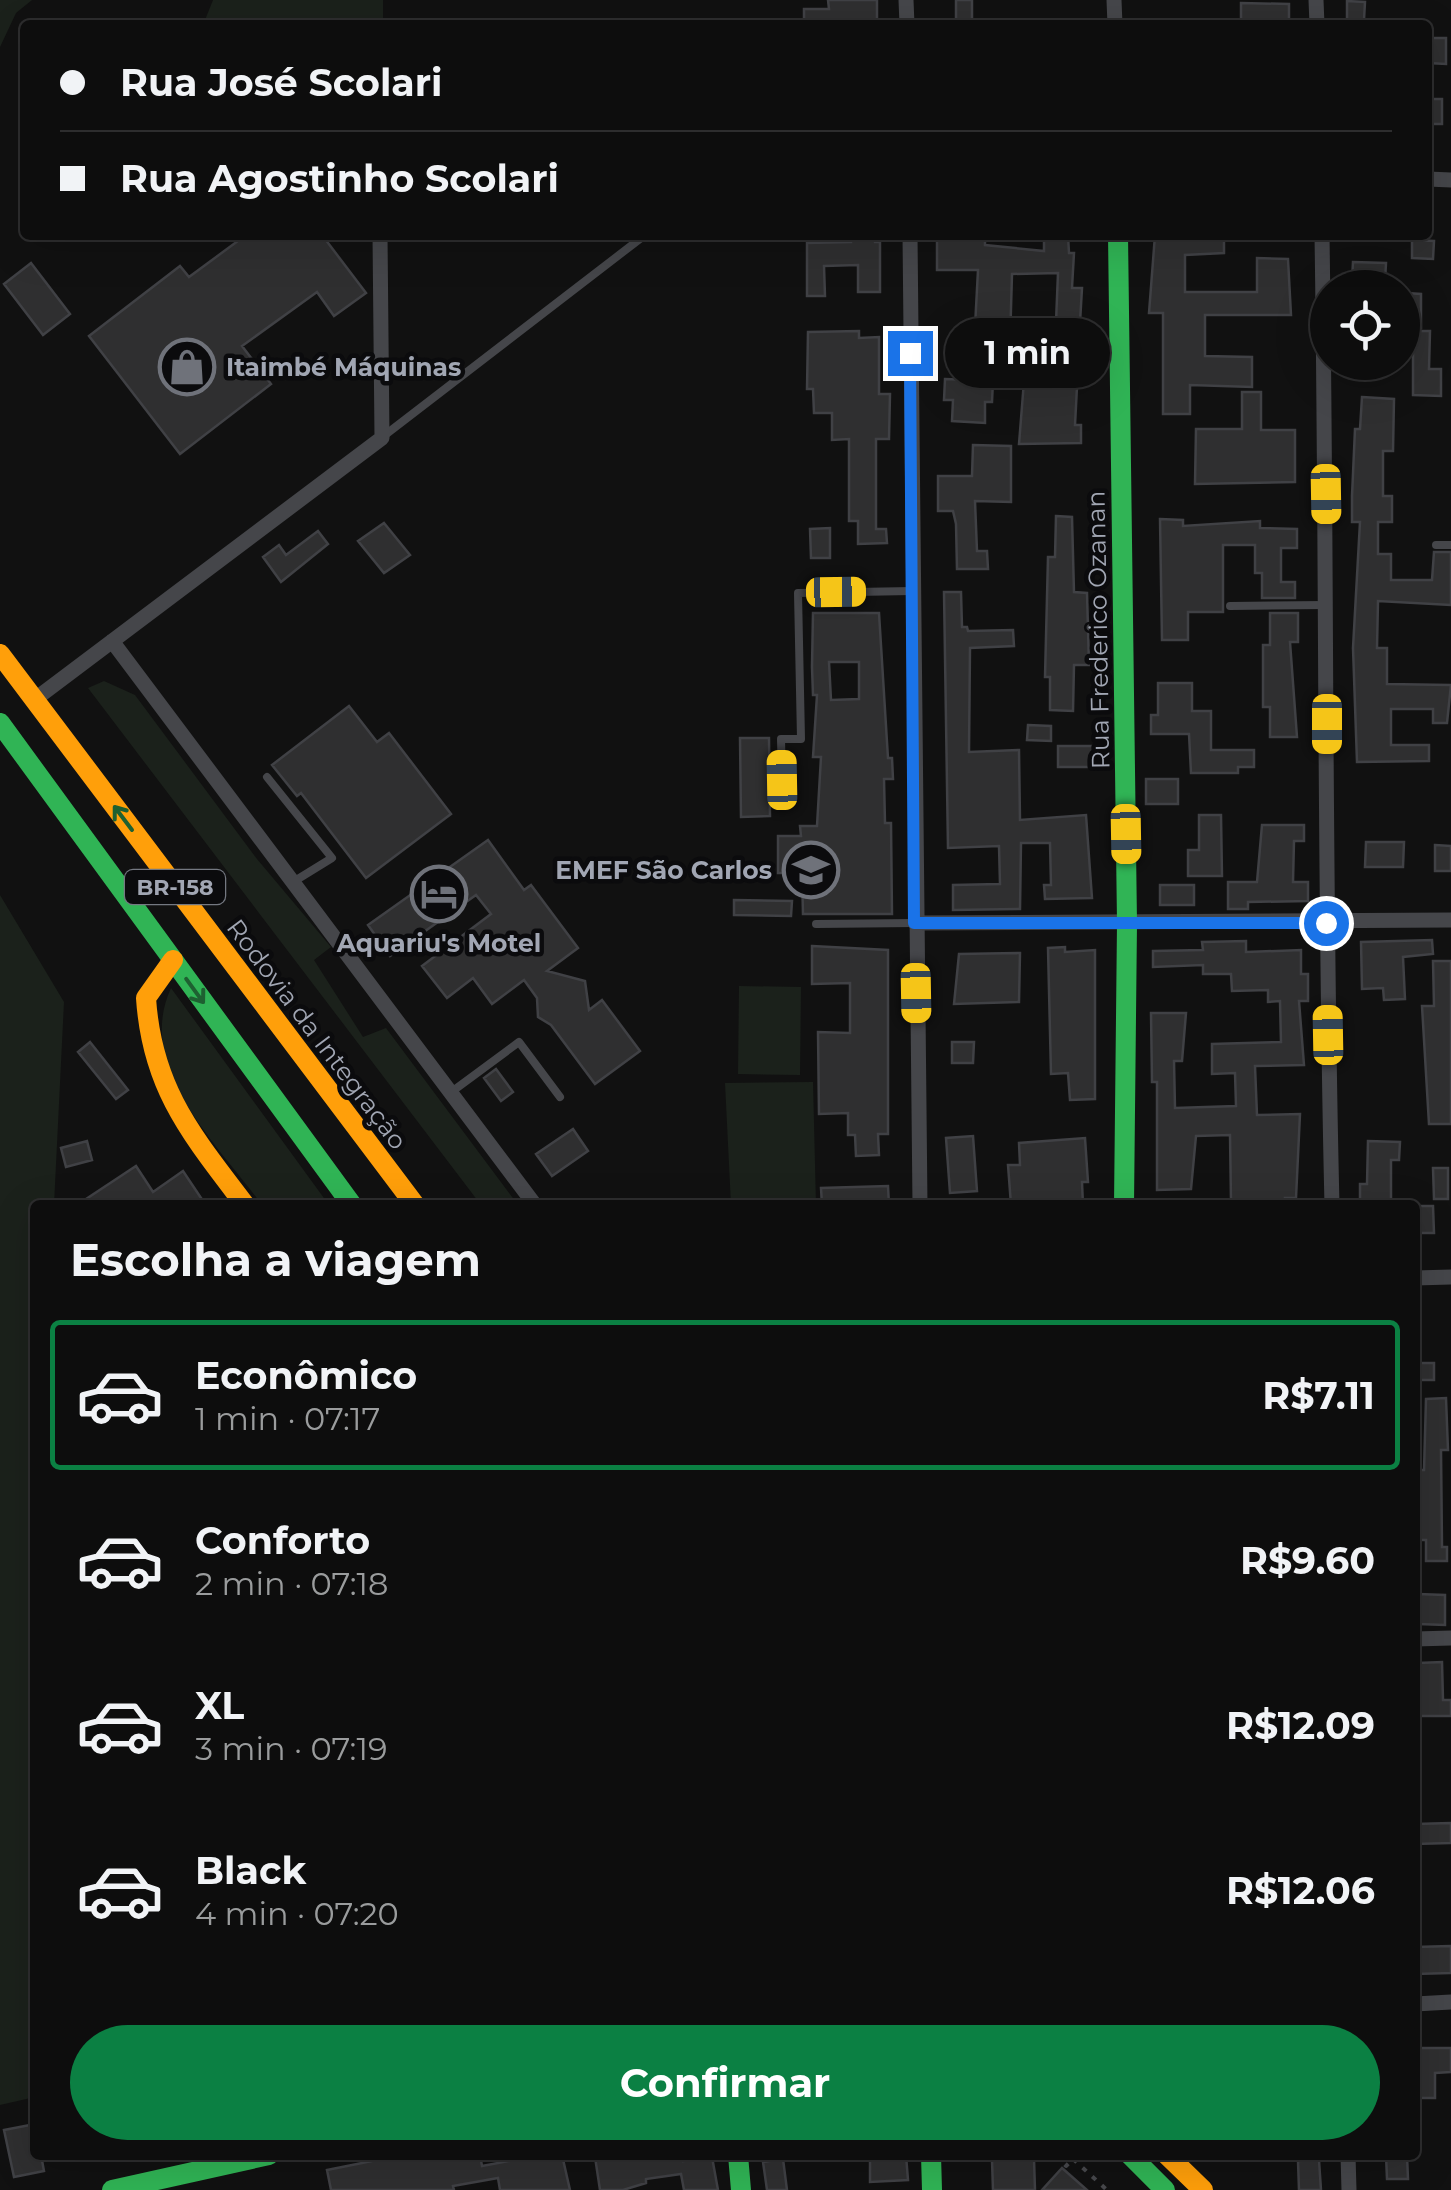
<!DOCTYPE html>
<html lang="pt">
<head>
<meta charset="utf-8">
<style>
  :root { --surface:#0d0d0d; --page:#161616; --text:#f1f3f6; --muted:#9a9c9d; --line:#2d2d2e; --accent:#0b8043 }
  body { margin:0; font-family:Montserrat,sans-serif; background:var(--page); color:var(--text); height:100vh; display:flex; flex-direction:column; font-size:38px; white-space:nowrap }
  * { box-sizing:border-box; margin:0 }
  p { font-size:32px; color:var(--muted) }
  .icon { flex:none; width:55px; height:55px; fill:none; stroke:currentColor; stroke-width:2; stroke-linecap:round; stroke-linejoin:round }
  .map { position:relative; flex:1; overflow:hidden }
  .sheet { position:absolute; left:30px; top:1200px; width:1390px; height:960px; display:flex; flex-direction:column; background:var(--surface); border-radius:10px; box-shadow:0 10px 40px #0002,0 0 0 2px var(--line) }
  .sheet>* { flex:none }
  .hud { position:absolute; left:20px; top:20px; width:1412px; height:220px; border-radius:10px; box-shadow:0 10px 40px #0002,0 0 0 2px var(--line); display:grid; align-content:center; height:220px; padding:0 40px; background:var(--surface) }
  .buttons { position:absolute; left:1310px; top:270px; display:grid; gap:20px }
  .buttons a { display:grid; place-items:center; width:110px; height:110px; border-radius:50%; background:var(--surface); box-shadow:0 10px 40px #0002,0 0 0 2px var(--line); font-size:50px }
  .end { position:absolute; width:45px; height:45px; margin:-22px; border:12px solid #1a73e8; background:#fff; box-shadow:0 0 0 5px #fff }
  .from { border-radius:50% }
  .bubble { position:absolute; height:70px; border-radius:35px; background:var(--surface); box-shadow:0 10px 40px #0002,0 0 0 2px var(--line); font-size:32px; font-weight:700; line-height:70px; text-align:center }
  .car { position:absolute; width:30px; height:60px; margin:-30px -15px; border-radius:12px; box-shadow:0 0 8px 2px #0007; background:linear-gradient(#f5c518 24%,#345 0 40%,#f5c518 0 76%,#345 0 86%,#f5c518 0) }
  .hud b { display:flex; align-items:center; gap:35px; height:95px; font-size:38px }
  .hud b+b { border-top:2px solid var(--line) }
  .hud i { width:25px; height:25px; background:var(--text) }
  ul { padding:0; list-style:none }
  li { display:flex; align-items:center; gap:30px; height:150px; margin:0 20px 15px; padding:0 20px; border:5px solid transparent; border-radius:10px }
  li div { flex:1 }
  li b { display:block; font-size:38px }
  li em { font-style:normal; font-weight:700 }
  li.selected { border-color:var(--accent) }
  li>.icon { width:90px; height:90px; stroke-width:1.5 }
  h2 { padding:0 40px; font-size:45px; line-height:120px }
  .button { display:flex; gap:20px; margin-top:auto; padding:20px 40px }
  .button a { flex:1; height:115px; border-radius:60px; background:var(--accent); color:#fff; font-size:40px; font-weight:700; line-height:115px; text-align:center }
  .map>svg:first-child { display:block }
  .green { fill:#1b211b }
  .building { fill:#2f2f30; stroke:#404145; stroke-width:2.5; fill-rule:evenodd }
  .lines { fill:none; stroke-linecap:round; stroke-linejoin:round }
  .path { stroke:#47484c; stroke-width:4; stroke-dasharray:5 8; stroke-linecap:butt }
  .lane { stroke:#45464a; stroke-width:8 }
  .street { stroke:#45464a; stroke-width:15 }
  .fast { stroke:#30b455; stroke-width:20 }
  .slow { stroke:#ff9f0a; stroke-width:20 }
  .oneway { stroke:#1e6031 }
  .route { stroke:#1a73e8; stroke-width:12 }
  .labels { text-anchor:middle; stroke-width:9; stroke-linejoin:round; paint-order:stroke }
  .shield { fill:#0b0b0d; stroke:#747881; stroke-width:2.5 }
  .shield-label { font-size:22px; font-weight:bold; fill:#a1a6b3 }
  .poi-label { font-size:25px; font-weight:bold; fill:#a1a6b3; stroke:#0b0b0d; text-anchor:start }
  .street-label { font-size:25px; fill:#a1a6b3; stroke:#0b0b0d }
</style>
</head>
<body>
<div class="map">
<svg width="1451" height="2190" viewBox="0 0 1451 2190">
  <rect width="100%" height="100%" fill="#111"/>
  <path class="green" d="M0,0H32L16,13L0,47Z
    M213,0H383V23L203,25Z
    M104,681L135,695L257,859L331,947L314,960L363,1037L386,1028L518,1205H481L88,688Z
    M0,895L64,1002L54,1205H35V2097L0,2105Z
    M739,986L801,987L800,1075L738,1074Z
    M171,988L329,1205H262C218,1144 134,1068 171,988Z
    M813,1082L816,1205H731L725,1083Z"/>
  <path class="building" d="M828,0H877V25H804V9H829Z
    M956,0H972V25H956Z
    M1347,1L1365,2L1364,20H1347Z
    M1241,3L1289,4V24L1241,23Z
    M1428,38H1446V64L1428,63Z
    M1428,99H1442V124H1428Z
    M246,235H322L366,293L334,316L317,292L242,346L271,384L180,454L89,336L180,266L189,277Z
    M851,235H874L875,242H880V292H858V265L824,266L825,296H807V243L851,242Z
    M937,235H985V245L1044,251V235H1068L1069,253H1074L1072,288H1082L1080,323H1085L1084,369L1078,368L1075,425H1081V443L1019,444L1024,381L1060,383V342L1040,341V322H1056L1058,273L1012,274L1009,377L988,374L993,328L975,327L978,270H937Z
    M1155,235H1224V253L1185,255V292H1257V258L1288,259L1291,315H1205V356L1252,357V387L1190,385V414H1163V313H1149Z
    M1412,240L1434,241L1433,259L1412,258Z
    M1353,262L1386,263L1385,282L1352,280Z
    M31,263L70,314L43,335L4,284Z
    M1406,293L1421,294V328H1406Z
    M859,331V338L879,337V394H890L889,439H876V529H886L887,543L858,544V521H849V439L832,440V413H814L813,389H807L808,332Z
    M1413,331H1430L1429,369H1441V396L1413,395Z
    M945,379L993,381L992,402H985V423L952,421L953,400H944Z
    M1242,392H1261V430H1295V482L1195,484L1196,429H1242Z
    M1362,397L1394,399L1393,451H1383V496H1392V522H1378V554H1391V580H1432L1434,552H1451V605L1378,601L1377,648H1387V684L1451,685L1447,723H1433V709H1391V745H1429V761L1357,762L1353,648L1360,522H1352V496L1355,429H1360Z
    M973,445L1011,446V502L975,501L977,551H987L988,569H957L956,524L953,511H938V476H972Z
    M1056,516L1072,517L1074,592L1087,593L1089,665H1074L1073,711L1050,710V677H1045L1048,557H1055Z
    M1160,519L1183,520V526L1260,521V528L1297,529V548H1281V582H1295V598H1262V573H1255V545H1223V612H1188V640H1162Z
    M384,523L410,555L384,573L358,541Z
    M830,528V558H811L810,529Z
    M318,531L328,544L281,582L263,557L279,545L286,555Z
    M944,592H961L962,627H967L968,631L1013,630L1014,646L970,648L969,752L1019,750L1020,820L1086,815L1092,898L1045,899L1044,885H1051L1050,843H1021L1020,909L953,910V885L1000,884L999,846L948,848Z
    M813,613H879L888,758H892L893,779H884L885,823H891L892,914H803L802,873H778V836H801L800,826H817L821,757H813L817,695H813L812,667ZM829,662H859V699L831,700Z
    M1270,613H1298V642H1290L1297,737H1270V707H1263V645H1270Z
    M1158,683H1192V711H1211V750H1254V767H1238V773H1191L1189,734H1151V715H1158Z
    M349,706L377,742L389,733L451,814L366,878L301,793L297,796L272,765Z
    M1028,725L1051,726V741L1027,740Z
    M740,738H769L770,816L741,817Z
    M1058,746H1093V767H1058Z
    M1146,779H1178V804H1146Z
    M1199,815H1221L1222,876H1188V850H1199Z
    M1262,825H1304V841H1294L1293,882H1308V901L1248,902V909H1228V882H1257Z
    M488,840L524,890L531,885L578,948L547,971L585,981L589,1010L602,1000L640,1051L595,1084L551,1025L538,1017L537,998L524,980L492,1004L473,978L447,998L422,966L491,914L476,895L390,956L368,925Z
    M1366,842H1404L1403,867H1365Z
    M1435,845L1451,846V871H1435Z
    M1160,885H1194V905H1160Z
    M734,900L792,901L791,916L734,915Z
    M1432,940L1433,954L1403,957L1405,999L1384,1000L1383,988L1362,989L1361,942Z
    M1246,941V952L1301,950V974H1308V1001H1299L1304,1065L1255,1066L1257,1115L1300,1114L1296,1198H1285V1205L1231,1201L1230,1135L1196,1136L1191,1189L1157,1190V1082H1152L1151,1013H1186L1182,1061H1174L1175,1108L1236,1106L1235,1073L1212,1074V1044L1281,1042L1280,1001L1268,1002V990L1232,991L1231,974H1203V965L1153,967V951L1203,950L1202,942Z
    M812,946L888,950V1134H878L879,1155L856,1156L855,1135H848V1113L819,1114L818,1032L850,1033V983L812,984Z
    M1065,947V952L1095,950V1099L1070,1100L1068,1073L1051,1074L1048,948Z
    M1020,953L1019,1002L954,1004L959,954Z
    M1433,961H1451V1124H1429L1422,1006H1434Z
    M90,1042L128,1090L116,1099L78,1052Z
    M952,1042H974L973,1063H952Z
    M496,1069L513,1092L501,1101L484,1078Z
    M573,1129L588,1151L552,1176L536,1154Z
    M973,1136L977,1191L950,1193L946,1138Z
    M1085,1138L1088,1182H1082L1083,1205H1011L1008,1165H1020L1019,1143Z
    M87,1141L92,1160L66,1167L61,1148Z
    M1368,1141L1400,1142L1399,1160H1391V1201H1360V1184H1367Z
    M136,1166L153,1192L183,1171L201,1198L191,1205H77Z
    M1433,1168H1448V1199H1434Z
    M888,1186L889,1205H822L821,1188Z
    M1416,1206H1433L1434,1233H1416Z
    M1415,1363H1434V1380H1415Z
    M1446,1398L1448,1450H1441L1442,1547H1447V1561H1426V1540H1417L1415,1526V1496H1419V1470H1424L1426,1399Z
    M1418,1594L1445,1595V1625L1418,1624Z
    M1442,1662L1443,1700H1451V1716H1415L1418,1663Z
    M1451,1823V1843L1415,1844V1824Z
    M1451,1946V1973L1415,1974V1947Z
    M1415,2048H1451V2072L1435,2073V2098H1417Z
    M35,2124V2155H41L44,2171L14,2177L4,2130Z
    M402,2155H480L482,2166L525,2158L524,2155H562L570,2190H500L498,2178L453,2186L454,2190H331L327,2170Z
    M682,2155L683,2161L712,2157L718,2190H684L681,2174L646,2179V2183L623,2190H600L595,2157Z
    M870,2155H906L908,2180L870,2182Z
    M1386,2155H1407L1408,2179H1387Z
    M783,2159L787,2190H767L763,2162Z
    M1034,2159L1035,2190H993L992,2160Z
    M1319,2160L1321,2190H1299L1298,2161Z
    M1062,2168L1087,2190H1042Z"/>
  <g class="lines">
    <path class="path" d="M1056,2155L1066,2166L1073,2159L1069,2155
      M1073,2159L1107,2190"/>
    <path class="lane" d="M385,435L645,235
      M1436,545H1451
      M1230,606L1325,605
      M267,777L332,858L293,882
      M782,781L781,739H801L798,593L912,591
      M816,924L915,923
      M450,1093L519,1042L560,1097"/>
    <path class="street" d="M906,0L907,25
      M1114,0L1115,25
      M1316,0L1317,25
      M1428,179L1451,180
      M910,235L920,1205
      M1322,235C1327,558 1324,882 1332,1205
      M112,641L535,1205
      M34,700L382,438L380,235
      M915,923L1451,920
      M1415,1278L1451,1277
      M1415,1639L1451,1638
      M1415,2004L1451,2002
      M1348,2155L1349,2190"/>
    <path class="fast" d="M1118,235L1127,923L1124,1205
      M0,723L352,1205
      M738,2155L741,2190
      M931,2155L932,2190
      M1130,2155L1165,2190
      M112,2190L269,2155"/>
    <path class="slow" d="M0,654L415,1205
      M173,960L146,998C152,1089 192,1135 245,1205
      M1167,2155L1203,2190"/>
  </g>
  <defs><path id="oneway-shaft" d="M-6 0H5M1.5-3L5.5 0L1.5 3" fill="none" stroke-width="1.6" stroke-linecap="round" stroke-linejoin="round" transform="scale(2.5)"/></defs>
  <g class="oneway">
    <use href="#oneway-shaft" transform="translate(123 818) rotate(-127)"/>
    <use href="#oneway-shaft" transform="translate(195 991) rotate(54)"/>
  </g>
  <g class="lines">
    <path class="route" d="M910,353L914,923H1326"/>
  </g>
  <defs>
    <g id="shop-ring" transform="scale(2.875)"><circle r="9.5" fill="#0b0b0d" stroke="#6f727a" stroke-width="1.5"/><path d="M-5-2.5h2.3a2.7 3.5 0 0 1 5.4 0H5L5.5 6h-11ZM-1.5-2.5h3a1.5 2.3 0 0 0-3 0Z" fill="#6f727a"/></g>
    <g id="school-ring" transform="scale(2.875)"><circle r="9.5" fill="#0b0b0d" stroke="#6f727a" stroke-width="1.5"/><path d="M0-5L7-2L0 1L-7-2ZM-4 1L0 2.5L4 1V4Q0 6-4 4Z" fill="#6f727a"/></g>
    <g id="hotel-ring" transform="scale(2.875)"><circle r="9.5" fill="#0b0b0d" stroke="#6f727a" stroke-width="1.5"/><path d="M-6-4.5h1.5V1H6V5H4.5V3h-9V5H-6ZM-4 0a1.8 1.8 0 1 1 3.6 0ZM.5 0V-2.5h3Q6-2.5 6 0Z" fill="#6f727a"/></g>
  </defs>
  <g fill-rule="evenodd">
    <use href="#shop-ring" x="187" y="367"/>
    <use href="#school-ring" x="811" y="870"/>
    <use href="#hotel-ring" x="439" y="894"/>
  </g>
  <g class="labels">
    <rect class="shield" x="125" y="870" width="100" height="34" rx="8"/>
    <g class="shield-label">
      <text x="175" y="895">BR-158</text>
    </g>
    <g class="poi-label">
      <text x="226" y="376">Itaimbé Máquinas</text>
      <text x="772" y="879" text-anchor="end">EMEF São Carlos</text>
      <text x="439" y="952" text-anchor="middle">Aquariu's Motel</text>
    </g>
    <g class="street-label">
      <text transform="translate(1098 630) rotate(-91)" y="9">Rua Frederico Ozanan</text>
      <text transform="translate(317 1034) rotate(53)" y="9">Rodovia da Integração</text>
    </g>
  </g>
</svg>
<div class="buttons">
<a><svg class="icon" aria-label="locate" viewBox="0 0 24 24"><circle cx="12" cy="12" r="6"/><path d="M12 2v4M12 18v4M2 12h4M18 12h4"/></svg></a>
</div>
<i class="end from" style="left:1326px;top:923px"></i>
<i class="end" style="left:910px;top:353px"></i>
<div class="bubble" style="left:945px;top:318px;width:165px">1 min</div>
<i class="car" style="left:1326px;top:494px;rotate:179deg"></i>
<i class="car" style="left:836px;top:592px;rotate:89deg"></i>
<i class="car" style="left:1327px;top:724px;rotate:180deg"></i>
<i class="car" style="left:782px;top:780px;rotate:359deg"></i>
<i class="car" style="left:1126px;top:834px;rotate:179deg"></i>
<i class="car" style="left:916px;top:993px;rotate:179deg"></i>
<i class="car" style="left:1328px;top:1035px;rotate:359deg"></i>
<div class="hud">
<b><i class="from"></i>Rua José Scolari</b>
<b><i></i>Rua Agostinho Scolari</b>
</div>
<section class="sheet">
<h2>Escolha a viagem</h2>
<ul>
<li class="selected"><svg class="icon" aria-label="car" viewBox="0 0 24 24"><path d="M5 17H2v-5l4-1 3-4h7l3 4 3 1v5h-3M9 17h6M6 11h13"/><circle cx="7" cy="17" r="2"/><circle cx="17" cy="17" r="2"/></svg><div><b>Econômico</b><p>1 min · 07:17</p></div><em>R$7.11</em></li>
<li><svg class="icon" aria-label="car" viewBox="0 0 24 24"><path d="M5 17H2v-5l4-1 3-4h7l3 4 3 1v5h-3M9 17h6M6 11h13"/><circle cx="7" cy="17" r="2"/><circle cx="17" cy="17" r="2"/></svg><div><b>Conforto</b><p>2 min · 07:18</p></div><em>R$9.60</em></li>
<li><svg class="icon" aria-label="car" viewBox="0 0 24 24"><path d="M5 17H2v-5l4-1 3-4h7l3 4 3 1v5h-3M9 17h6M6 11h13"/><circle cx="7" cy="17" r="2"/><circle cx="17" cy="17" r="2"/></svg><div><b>XL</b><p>3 min · 07:19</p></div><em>R$12.09</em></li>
<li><svg class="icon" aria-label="car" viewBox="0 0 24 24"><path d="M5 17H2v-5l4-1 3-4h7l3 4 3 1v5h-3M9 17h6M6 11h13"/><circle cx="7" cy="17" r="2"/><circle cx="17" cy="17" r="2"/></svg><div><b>Black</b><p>4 min · 07:20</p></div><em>R$12.06</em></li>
</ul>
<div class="button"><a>Confirmar</a></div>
</section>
</div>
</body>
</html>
